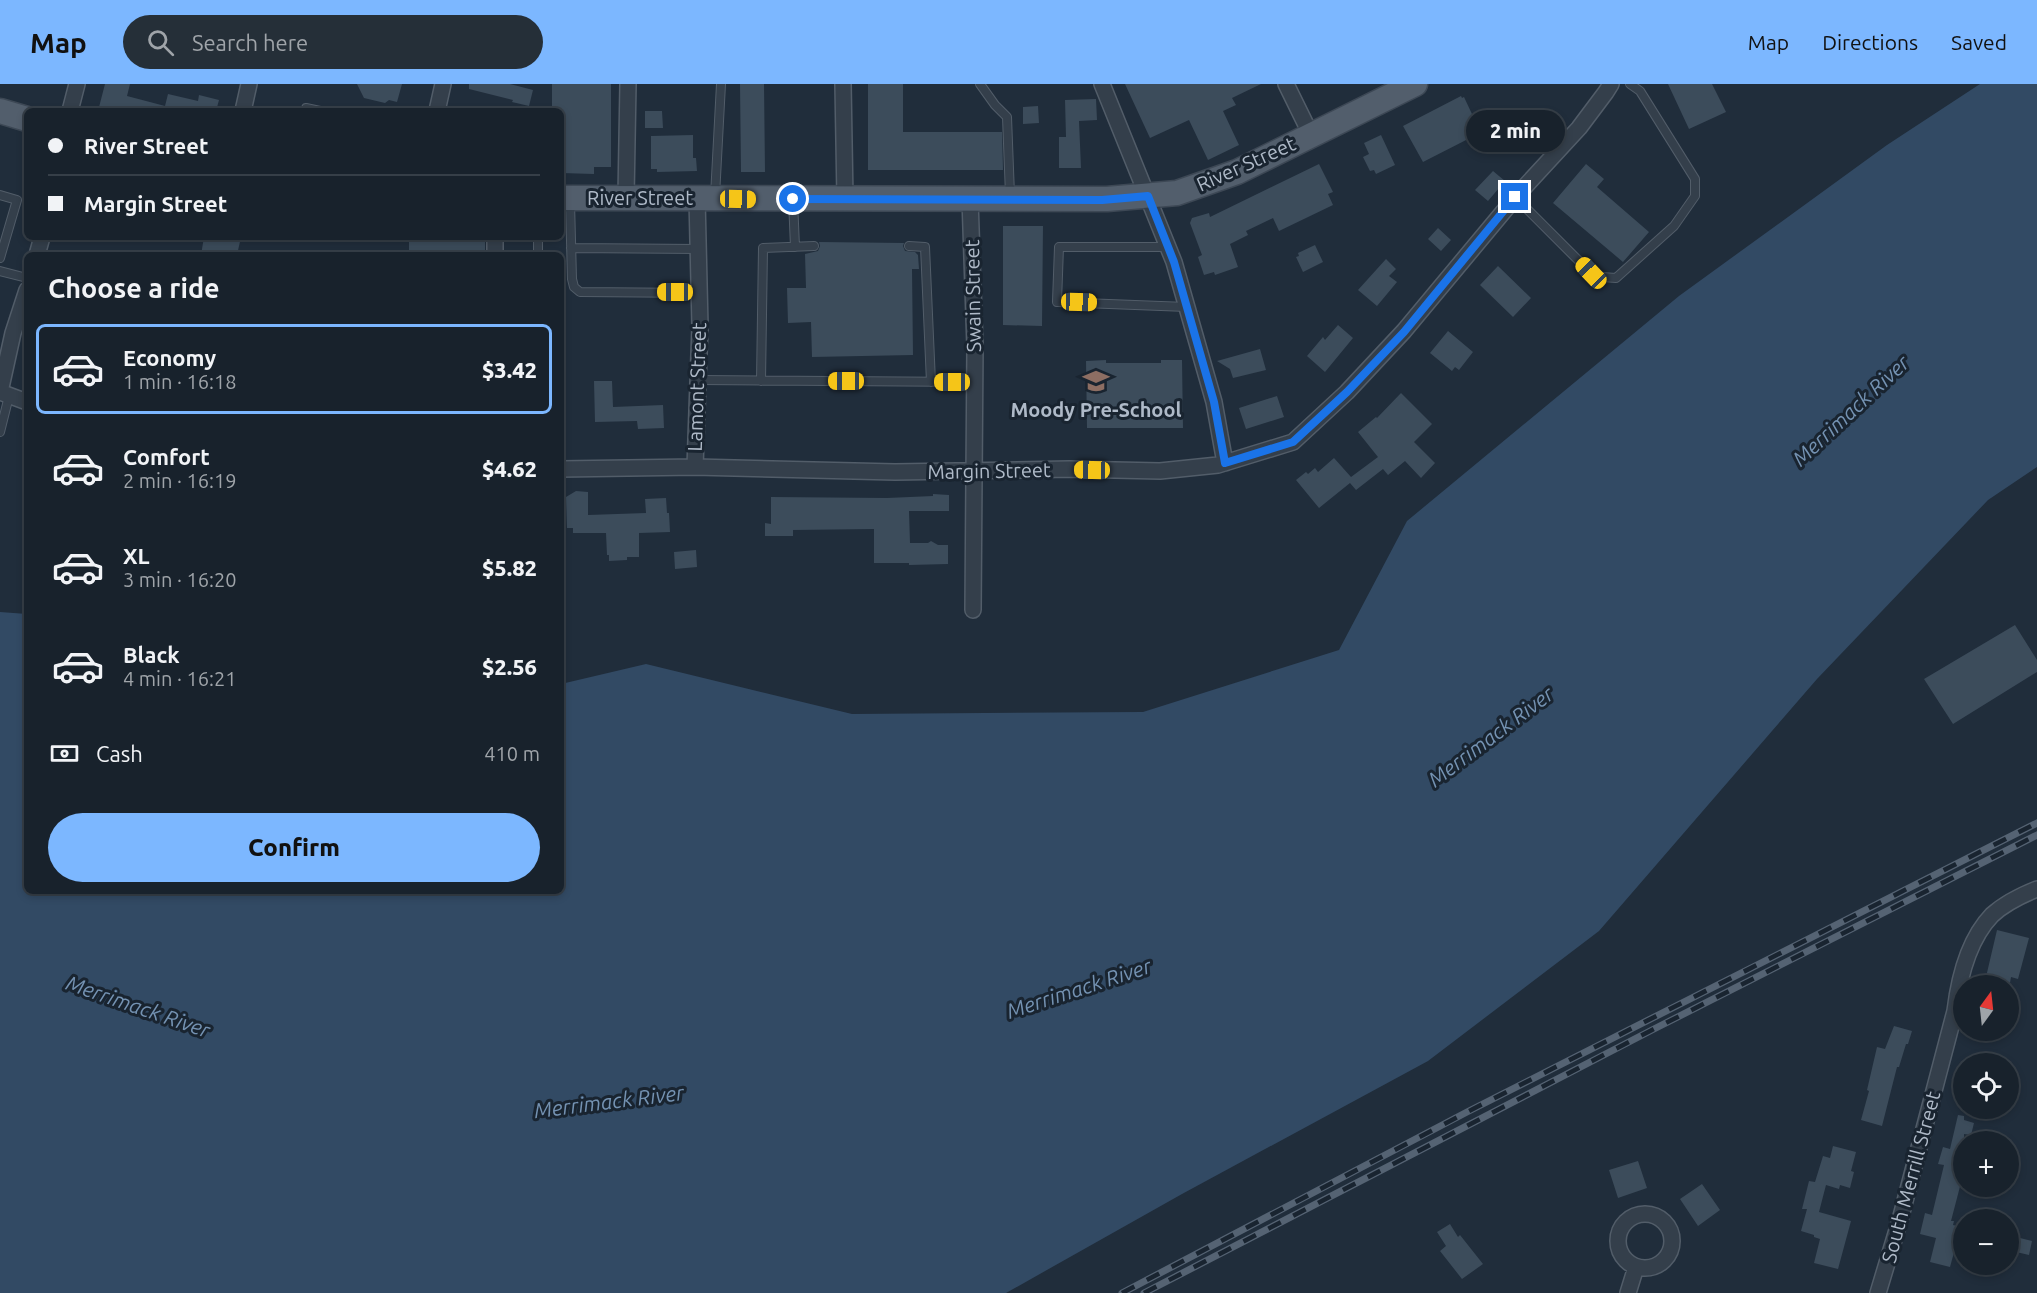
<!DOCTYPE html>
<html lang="en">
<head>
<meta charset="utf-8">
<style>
  :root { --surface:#18222c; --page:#252f38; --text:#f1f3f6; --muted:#9fa4a9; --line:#363f48; --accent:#7cb7ff }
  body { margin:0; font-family:Ubuntu,sans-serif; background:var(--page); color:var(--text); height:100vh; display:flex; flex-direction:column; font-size:22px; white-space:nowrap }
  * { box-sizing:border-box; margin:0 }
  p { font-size:20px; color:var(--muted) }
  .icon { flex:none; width:33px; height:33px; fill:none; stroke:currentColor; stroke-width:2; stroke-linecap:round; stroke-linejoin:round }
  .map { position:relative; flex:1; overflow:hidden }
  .drawer { position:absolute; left:24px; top:168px; width:540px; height:642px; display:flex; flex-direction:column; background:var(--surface); border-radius:9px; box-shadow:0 3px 9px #0003,0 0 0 2px var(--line) }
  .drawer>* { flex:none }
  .guide { position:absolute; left:24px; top:24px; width:540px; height:132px; border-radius:9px; box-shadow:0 3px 9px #0003,0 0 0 2px var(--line); display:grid; align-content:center; height:132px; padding:0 24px; background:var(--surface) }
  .needle { width:39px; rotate:15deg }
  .buttons { position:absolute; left:1953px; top:891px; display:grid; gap:12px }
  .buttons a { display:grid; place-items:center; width:66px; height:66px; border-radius:50%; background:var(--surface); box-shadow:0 3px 9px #0003,0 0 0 2px var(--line); font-size:30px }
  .end { position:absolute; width:27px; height:27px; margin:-14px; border:8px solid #1a73e8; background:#fff; box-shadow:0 0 0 3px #fff }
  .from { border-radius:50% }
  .bubble { position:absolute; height:42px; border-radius:21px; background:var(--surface); box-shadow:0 3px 9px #0003,0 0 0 2px var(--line); font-size:20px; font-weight:800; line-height:42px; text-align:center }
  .car { position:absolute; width:18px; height:36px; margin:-18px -9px; border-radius:8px; box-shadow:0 0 4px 2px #0007; background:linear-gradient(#f5c518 24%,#345 0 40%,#f5c518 0 76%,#345 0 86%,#f5c518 0) }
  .guide b { display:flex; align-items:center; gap:21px; height:57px; font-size:22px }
  .guide b+b { border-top:2px solid var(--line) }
  .guide i { width:15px; height:15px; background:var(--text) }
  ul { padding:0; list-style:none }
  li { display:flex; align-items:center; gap:18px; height:90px; margin:0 12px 9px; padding:0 12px; border:3px solid transparent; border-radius:9px }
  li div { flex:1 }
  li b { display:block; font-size:22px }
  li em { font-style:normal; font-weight:800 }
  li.current { border-color:var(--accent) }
  li>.icon { width:54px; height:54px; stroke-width:1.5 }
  h2 { padding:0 24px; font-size:27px; line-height:72px }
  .pay { display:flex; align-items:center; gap:15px; height:66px; padding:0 24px; font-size:22px }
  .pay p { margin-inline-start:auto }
  .cta { display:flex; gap:12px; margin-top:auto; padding:12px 24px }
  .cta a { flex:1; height:69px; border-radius:36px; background:var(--accent); color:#111; font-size:24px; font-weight:800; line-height:69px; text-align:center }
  header { display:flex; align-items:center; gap:36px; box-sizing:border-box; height:84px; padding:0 30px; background:var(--accent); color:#111 }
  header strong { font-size:28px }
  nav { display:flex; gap:33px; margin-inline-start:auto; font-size:21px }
  .search { width:420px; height:54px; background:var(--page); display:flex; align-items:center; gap:15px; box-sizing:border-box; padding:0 21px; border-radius:33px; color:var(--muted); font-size:22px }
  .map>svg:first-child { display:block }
  .water { fill:#324a64 }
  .building { fill:#3c4c5b }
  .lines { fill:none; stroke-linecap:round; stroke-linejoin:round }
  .lane-casing { stroke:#525d69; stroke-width:10 }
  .street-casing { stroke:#525d69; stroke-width:18 }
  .primary-casing { stroke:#3d4855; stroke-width:27 }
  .lane { stroke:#343f4b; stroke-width:8 }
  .street { stroke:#343f4b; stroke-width:15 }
  .primary { stroke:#525e6c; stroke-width:24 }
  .rail-casing { stroke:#556373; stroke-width:7 }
  .rail { stroke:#192430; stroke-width:4.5; stroke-dasharray:14; stroke-linecap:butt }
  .route { stroke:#1a73e8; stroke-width:8 }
  .labels { text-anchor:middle; stroke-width:6; stroke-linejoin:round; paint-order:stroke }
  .street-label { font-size:20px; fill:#afbac8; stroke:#192430 }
  .poi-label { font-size:20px; font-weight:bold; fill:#afbac8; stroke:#192430 }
  .water-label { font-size:21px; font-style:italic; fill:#7492b2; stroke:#192430 }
</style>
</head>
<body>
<header>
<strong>Map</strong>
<div class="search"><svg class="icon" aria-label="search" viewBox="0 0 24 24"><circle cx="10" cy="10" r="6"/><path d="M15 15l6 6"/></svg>Search here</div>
<nav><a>Map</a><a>Directions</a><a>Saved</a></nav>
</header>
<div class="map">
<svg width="2037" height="1209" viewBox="0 0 2037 1209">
  <rect width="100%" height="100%" fill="#202d3b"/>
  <path class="water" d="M1980,0H2037V383L1988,416L1817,595L1599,847L1428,977L1182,1110L1006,1209H0V528L27,530V807H561V600L646,580L852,630L1143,628L1339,566L1407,437L1679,212L1887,61Z"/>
  <path class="building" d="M105,0H130L127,12L165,22L168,10L198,17L199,11L219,16L216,27H98Z
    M357,0H402L397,18L389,16L385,19L364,14Z
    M469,0H510L533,6L529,22L512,18L513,16L469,5Z
    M552,0H611V83H594V90L561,89V27H552Z
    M740,0H764L765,88H741Z
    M868,0H903V48H1002L1003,86H868Z
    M1125,0H1261L1232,14L1236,21L1223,27L1239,61L1208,76L1189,36L1150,54Z
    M1668,0H1712L1726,28L1689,45Z
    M1461,12L1462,14L1464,13L1479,45L1471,49L1472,53L1423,78L1403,42Z
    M1096,15L1097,36L1079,37L1081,84H1059V53H1066L1065,16Z
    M1038,22L1039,39L1023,40V23Z
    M645,27H662L663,44H645Z
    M693,51V74H696L697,87L657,88V85H651V52Z
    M1381,51L1395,81L1376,90L1374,86L1370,87L1363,73L1369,70L1364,59Z
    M1319,80L1333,108L1328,110L1333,121L1279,147L1273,134L1246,147L1248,151L1230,160L1238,183L1215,191L1214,188L1204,191L1198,173L1202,171L1190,139L1192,134L1209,129L1210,133Z
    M1586,80L1604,95L1597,103L1649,148L1623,178L1553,119Z
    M1493,87L1505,97L1488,117L1475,106Z
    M1003,142H1043L1042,242L1003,241Z
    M1438,144L1451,156L1441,167L1428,155Z
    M204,153H241L237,171H201Z
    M451,153H485V171H409V157L448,156Z
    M819,158L904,159L903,162L905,167L915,168L918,171L919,185H912L913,271L812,273L811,238L788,239L787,204H806L805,170L818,167L820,162Z
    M1315,161L1323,178L1303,188L1296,173L1299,172L1298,169Z
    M1386,175L1396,185L1389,192L1397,198L1377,222L1358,206Z
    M1498,182L1531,214L1513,233L1480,201Z
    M1338,241L1353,254L1325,288L1307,272L1323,253L1325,256Z
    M1448,247L1473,268L1459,286L1455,283L1452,287L1430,269Z
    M1260,265L1266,286L1233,294L1230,285L1217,277Z
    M1106,276V279H1161V276H1182L1183,344H1087L1086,277Z
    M594,297H612L613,323L663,321L664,344L638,345L637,337L595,338Z
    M1401,309L1432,340L1414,358L1435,379L1421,394L1405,377L1388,391L1383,385L1356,406L1350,399L1319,424L1296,396L1306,388L1308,390L1315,384L1318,388L1334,374L1351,393L1378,373L1358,348L1376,333L1377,334Z
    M1277,312L1284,333L1246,345L1239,324Z
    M576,407L588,408V431L646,429L645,415L666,414L667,429H669L670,448L639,449V473H627V476L609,477V471H607L606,449H573V444H567L566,413Z
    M933,410L949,411V427H909L910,459H928L931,457L938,461H948V480L909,481V479H874V445L793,446V452H765V439L771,440V413L887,414L933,412Z
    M696,466L697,483L675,485L674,468Z
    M2015,541L2037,576V588L1953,640L1924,595Z
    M1997,846L2029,854L2018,895L2011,893L2010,899L1986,893Z
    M1894,942L1912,947L1908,960H1906L1899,983H1897L1882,1042L1861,1036L1869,1007L1867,1006L1877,963L1885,965Z
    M1958,1031L1964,1032V1036L1974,1039L1971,1051L1964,1050V1068L1957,1090L1963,1091L1951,1137H1954L1953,1141L1961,1143L1950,1183L1930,1178L1936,1154L1920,1150L1925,1129L1932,1131L1944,1081L1938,1080L1943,1063L1950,1065Z
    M1833,1062L1856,1068L1851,1087L1854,1088L1850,1104L1840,1101L1839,1105L1826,1101L1819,1128L1851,1137L1838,1185L1814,1179L1820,1155L1814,1153V1151L1801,1147L1807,1125H1802L1809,1097L1815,1098L1823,1072L1830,1074Z
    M1638,1077L1647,1104L1618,1114L1609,1086Z
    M1702,1100L1720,1126L1698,1142L1680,1115Z
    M1450,1140L1458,1153L1460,1151L1483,1180L1462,1195L1440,1167L1446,1162L1437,1148Z
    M2016,1153L2032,1157L2029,1171L2012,1167Z"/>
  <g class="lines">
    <g class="lane-casing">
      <path id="lane" d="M980,0L995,21L1007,33L1010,111
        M305,27L306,24L320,27
        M0,111L17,116L0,174
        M715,112L721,0
        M1515,113L1591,189L1602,193L1616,194L1674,142L1695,112V95L1640,7L1630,0
        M793,116L795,163
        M570,118L572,195L574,203L580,208L699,209
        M909,162L925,163L931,298
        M1168,163H1059L1057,218L1187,223
        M571,164L698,165
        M538,171V153
        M0,187L27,194
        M699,296L974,298
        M761,297L763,164L814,162
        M0,348L9,312"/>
    </g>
    <g class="street-casing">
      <path id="street" d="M843,0L845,115
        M1102,0L1174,178L1214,318L1225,379
        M1286,0L1311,51
        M70,27L77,0
        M243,27L249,0
        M437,27L443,0
        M626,113L628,0
        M970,115L975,263L973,526
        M495,153V171
        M37,171L42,153
        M27,206L13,249L0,308L27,318
        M695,383L700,242L697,114
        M561,385L695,383L895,388L1069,385L1160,387L1218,381L1293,358L1347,308L1404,247L1519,109L1579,44L1606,8L1611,0
        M1618 1157a27 27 0 1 1 54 0a27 27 0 1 1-54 0Z
        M1628,1209L1636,1183
        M1878,1209L1900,1136L1955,927C1959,894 1968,856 1992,831C2004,820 2022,811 2037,805"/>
    </g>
    <g class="primary-casing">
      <path id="primary" d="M0,27L27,35
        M561,114L1107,115L1177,109L1237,88L1415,0"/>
    </g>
    <use href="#lane" class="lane"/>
    <use href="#street" class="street"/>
    <use href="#primary" class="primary"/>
    <g class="rail-casing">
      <path id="rail" d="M1122,1209L1467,1028L2037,739
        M1144,1209L1652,946L2037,751"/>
    </g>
    <use href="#rail" class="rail"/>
  </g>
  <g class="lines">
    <path class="route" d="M793,115L1102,116L1148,112L1174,178L1214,318L1225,379L1293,358L1347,308L1404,248L1515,113"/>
  </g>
  <defs>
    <g id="school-bare" transform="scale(2.07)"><path d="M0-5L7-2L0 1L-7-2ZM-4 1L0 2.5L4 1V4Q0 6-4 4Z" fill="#8d6e63" stroke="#192430" stroke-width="2.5" paint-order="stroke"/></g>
  </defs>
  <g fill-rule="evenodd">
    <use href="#school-bare" x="1096" y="297"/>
  </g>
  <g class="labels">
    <g class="street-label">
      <text transform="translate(1246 80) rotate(-24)" y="7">River Street</text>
      <text x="640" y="121">River Street</text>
      <text transform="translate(973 212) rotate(-91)" y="7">Swain Street</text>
      <text transform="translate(697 303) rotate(-88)" y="7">Lamont Street</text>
      <text transform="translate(989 387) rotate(-1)" y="7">Margin Street</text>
      <text transform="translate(1911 1093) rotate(-75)" y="7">South Merrill Street</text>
    </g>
    <g class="poi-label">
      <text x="1096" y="333">Moody Pre-School</text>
    </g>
    <g class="water-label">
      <text transform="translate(1851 327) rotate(-43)" y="7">Merrimack River</text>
      <text transform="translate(1491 653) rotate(-37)" y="7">Merrimack River</text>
      <text transform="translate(1079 905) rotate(-18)" y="7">Merrimack River</text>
      <text transform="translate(138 923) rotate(19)" y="7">Merrimack River</text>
      <text transform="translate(609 1018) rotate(-7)" y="7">Merrimack River</text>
    </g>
  </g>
</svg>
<div class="buttons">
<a><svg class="needle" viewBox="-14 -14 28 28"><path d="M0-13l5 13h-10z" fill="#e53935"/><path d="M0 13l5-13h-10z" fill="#9fa4a9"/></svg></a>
<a><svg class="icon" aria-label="locate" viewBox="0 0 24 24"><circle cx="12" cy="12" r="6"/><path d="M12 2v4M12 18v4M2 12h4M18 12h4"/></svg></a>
<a>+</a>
<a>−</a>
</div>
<i class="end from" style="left:793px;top:115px"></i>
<i class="end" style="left:1515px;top:113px"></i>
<div class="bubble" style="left:1466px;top:26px;width:99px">2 min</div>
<i class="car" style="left:738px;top:115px;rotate:91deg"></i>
<i class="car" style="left:1591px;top:189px;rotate:316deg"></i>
<i class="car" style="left:675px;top:208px;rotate:270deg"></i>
<i class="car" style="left:1079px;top:218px;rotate:92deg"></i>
<i class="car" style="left:846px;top:297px;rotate:270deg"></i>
<i class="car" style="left:952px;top:298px;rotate:270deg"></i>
<i class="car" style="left:1092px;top:386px;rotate:271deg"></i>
<div class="guide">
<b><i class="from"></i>River Street</b>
<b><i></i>Margin Street</b>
</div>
<section class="drawer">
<h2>Choose a ride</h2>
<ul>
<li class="current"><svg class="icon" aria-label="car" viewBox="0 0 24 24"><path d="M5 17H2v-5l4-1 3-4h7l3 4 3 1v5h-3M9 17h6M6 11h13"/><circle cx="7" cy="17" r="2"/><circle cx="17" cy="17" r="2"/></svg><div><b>Economy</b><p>1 min · 16:18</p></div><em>$3.42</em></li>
<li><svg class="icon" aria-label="car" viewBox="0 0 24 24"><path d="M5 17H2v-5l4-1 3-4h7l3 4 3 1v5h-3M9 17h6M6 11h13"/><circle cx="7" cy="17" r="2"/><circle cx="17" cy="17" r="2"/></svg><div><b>Comfort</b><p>2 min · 16:19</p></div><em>$4.62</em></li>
<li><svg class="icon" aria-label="car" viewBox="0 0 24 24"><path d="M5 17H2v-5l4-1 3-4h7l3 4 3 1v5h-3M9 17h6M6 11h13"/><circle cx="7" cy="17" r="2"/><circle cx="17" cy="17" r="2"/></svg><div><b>XL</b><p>3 min · 16:20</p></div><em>$5.82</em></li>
<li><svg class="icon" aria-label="car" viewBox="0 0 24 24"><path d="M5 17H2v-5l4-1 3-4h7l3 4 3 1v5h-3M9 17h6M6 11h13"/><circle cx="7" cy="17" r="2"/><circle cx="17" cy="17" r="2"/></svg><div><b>Black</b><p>4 min · 16:21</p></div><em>$2.56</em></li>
</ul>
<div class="pay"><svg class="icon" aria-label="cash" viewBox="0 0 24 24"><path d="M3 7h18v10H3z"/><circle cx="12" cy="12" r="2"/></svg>Cash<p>410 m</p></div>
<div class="cta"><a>Confirm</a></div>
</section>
</div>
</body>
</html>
